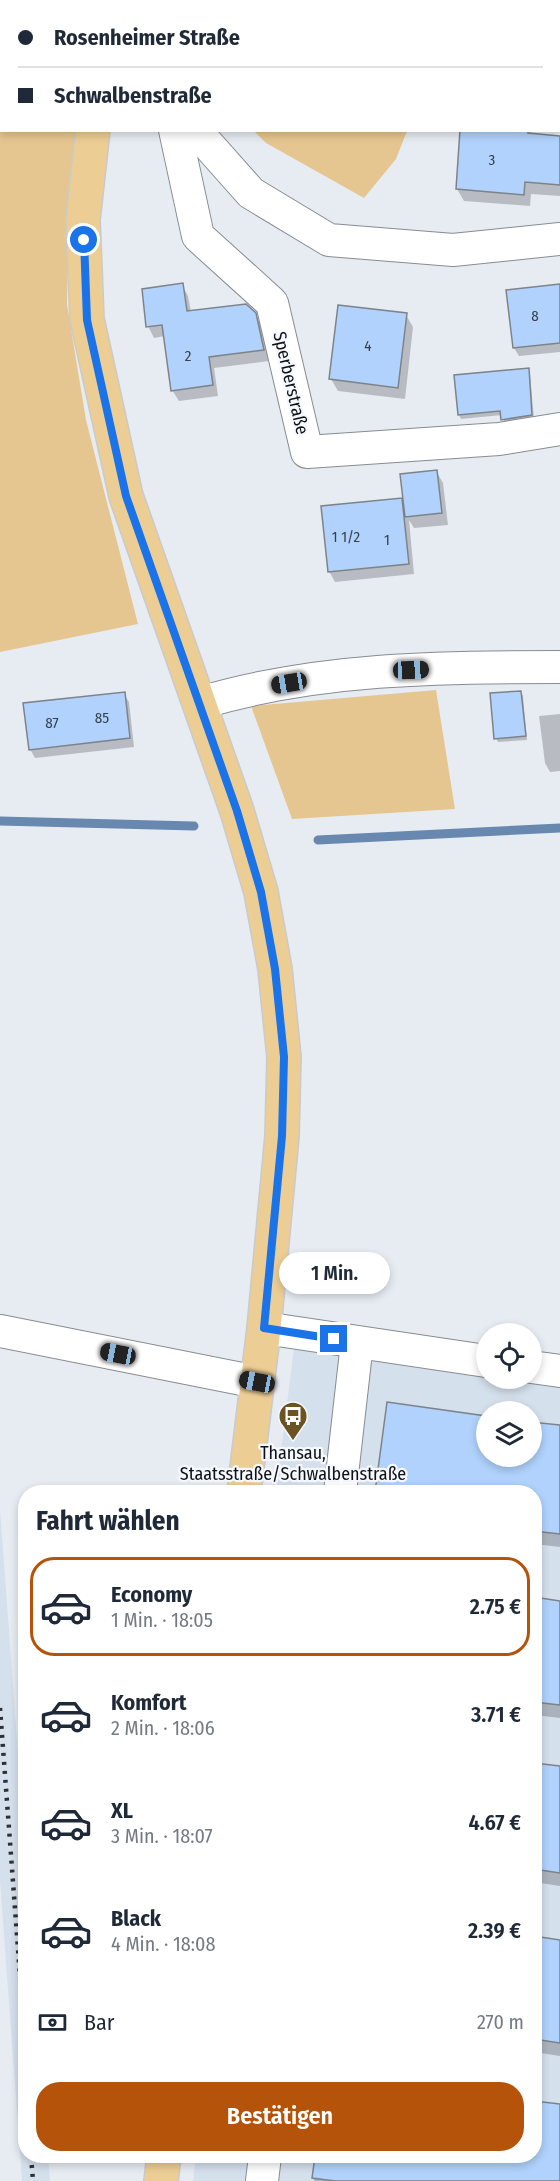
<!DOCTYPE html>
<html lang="de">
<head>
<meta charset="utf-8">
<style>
  :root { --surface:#fff; --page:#f2f2f3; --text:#1f2937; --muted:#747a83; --line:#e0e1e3; --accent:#b45309 }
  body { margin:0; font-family:"Fira Sans Condensed",sans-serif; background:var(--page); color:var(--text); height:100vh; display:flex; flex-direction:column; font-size:22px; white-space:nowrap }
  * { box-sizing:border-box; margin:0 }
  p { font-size:20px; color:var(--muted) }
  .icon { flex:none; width:33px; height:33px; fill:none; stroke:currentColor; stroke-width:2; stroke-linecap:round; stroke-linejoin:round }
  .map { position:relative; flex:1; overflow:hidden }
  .details { position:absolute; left:18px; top:1485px; width:524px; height:678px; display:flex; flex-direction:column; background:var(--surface); border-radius:24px; box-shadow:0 3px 9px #0003 }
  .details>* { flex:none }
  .guide { position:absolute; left:0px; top:0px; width:561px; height:132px; box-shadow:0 3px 9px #0003; display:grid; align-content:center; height:132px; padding:0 18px; background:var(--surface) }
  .buttons { position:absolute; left:476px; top:1323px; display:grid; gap:12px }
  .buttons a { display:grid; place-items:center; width:66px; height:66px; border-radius:50%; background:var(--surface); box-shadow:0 3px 9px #0003; font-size:30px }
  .end { position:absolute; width:27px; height:27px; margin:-14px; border:8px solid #1a73e8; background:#fff; box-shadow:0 0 0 3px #fff }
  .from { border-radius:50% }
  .bubble { position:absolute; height:42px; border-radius:21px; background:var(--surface); box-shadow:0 3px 9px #0003; font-size:20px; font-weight:600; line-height:42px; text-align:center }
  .car { position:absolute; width:18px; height:36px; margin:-18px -9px; border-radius:8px; box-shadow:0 0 4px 2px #0007; background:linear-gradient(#222 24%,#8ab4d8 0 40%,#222 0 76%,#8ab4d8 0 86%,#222 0) }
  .guide b { display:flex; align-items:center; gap:21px; height:57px; font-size:22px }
  .guide b+b { border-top:2px solid var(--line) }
  .guide i { width:15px; height:15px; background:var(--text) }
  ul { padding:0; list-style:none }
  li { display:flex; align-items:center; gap:18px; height:99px; margin:0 12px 9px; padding:0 6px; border:3px solid transparent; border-radius:24px }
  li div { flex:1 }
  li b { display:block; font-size:22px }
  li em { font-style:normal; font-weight:600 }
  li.current { border-color:var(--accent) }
  li>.icon { width:54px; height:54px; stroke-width:1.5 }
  h2 { padding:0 18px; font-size:27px; line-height:72px }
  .pay { display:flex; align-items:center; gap:15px; height:66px; padding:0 18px; font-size:22px }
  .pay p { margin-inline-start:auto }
  .action { display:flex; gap:12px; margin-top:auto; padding:12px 18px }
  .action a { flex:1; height:69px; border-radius:24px; background:var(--accent); color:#fff; font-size:24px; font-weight:600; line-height:69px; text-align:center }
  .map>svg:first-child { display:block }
  .built { fill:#d5e0ed; fill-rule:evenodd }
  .green { fill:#e6c690 }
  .shadow { fill:#0003 }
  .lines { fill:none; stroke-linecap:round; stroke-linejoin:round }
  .stream { stroke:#6888af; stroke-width:9 }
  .building { fill:#b0d2fc; stroke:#7e8389; stroke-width:1.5 }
  .minor-casing { stroke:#878c92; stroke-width:34 }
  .major-casing { stroke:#cacacb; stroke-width:36 }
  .minor { stroke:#fff; stroke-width:32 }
  .major { stroke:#eccd94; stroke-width:33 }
  .rail { stroke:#2e3033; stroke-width:4.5; stroke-dasharray:3 6; stroke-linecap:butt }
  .route { stroke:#1a73e8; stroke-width:8 }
  .labels { text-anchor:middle; stroke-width:4.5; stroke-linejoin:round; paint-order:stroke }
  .number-label { font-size:15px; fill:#36404c }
  .street-label { font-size:18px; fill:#0e1012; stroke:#f5f9ff }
  .poi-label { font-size:18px; fill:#0e1012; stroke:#f5f9ff }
</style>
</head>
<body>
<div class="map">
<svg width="560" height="2181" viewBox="0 0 560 2181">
  <rect width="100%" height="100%" fill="#e7ecf3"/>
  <path class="built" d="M296,1332L486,1361V1378H531L560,1372V2181H193L196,2156H534V1492H276ZM486,1412H531V1456H486Z
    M0,1509L25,1848L26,2156H48L50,2181H22L0,1880Z"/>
  <path class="green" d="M0,0H93L2,2V130L76,131L69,184L67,304L86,420L138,624L0,652Z
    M201,0H350L201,1Z
    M254,131H407L396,159L364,198L266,143Z
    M436,690L455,809L292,819L251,706Z"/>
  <path class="shadow" d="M483,0H531L483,2Z
    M462,130H529L532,135L560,137V196L531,194L530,206L464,201L457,189Z
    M182,285L188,296L191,312L255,314L261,325L269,361L214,368L218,396L179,401L172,390L165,336L154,338L148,326Z
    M560,286V352L519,356L514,348Z
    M406,315L413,327L405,399L338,391L331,379Z
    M528,370L530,374L534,419L505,424L502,415L461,419L459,415Z
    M436,471L443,483L448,525L414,528L409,520L414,574L335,582L329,571L402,499L405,506Z
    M521,692L523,696L527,740L498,742L496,738Z
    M124,694L129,702L134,747L35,758L30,749Z
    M560,714V771L550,772L545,763L539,716Z
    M389,1404L486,1417V1456H531V1423L560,1427V1547L534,1544V1492H377Z
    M534,1599L560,1602V1718L534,1715Z
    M534,1765L560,1768V1886L534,1882Z
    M534,1938L560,1941V2056L534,2052Z
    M534,2103L560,2106V2181H315L313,2178L316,2156H534Z"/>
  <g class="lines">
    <path class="stream" d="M0,821L194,826
      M318,840L560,828"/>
  </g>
  <path class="building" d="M460,130H528V133L560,136V185L525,182L524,195L456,189Z
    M183,283L187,311L246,304L256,313L264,350L209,357L213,385L171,391L162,325L146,327L142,289Z
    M560,284V343L513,348L506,290Z
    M338,305L407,313L398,388L329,379Z
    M529,368L532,415L501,420L500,411L458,415L454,375Z
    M437,470L442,513L405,517L400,474Z
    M402,498L409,564L328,572L321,506Z
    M521,691L526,736L494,739L490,693Z
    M125,692L130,738L29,750L23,703Z
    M387,1402L486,1416V1456H531V1422L560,1425V1534L534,1531V1492H375Z
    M534,1597L560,1601V1705L534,1702Z
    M534,1763L560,1766V1873L534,1869Z
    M534,1936L560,1940V2043L534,2039Z
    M534,2101L560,2104V2181H335L312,2178L315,2156H534Z"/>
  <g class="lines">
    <g class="minor-casing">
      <path id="minor" d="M183,2V0
        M175,130L198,236L272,303L307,452L499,439L560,429
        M195,130L251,193L329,240L453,250L560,239
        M200,703C316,668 439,667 560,667
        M264,1328L486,1361
        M0,1331L257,1382
        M531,1367L560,1371
        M340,1492L357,1343
        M262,2181L265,2156"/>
    </g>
    <g class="major-casing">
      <path id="major" d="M113,2V0
        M93,130L83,220L87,319L126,496L237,811L261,892L275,969L284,1057L282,1136L264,1328L244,1492
        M161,2181L164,2156"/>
    </g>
    <use href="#minor" class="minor"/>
    <use href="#major" class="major"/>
    <path class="rail" d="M0,1708L26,2056
      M31,2156L33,2181"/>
  </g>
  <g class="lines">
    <path class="route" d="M84,240L87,320L126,496L237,811L261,892L275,969L284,1057L282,1136L264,1328L334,1339"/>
  </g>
  <defs>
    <g id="bus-pin" transform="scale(1.5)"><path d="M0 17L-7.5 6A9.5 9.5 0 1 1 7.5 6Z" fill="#6d5324" stroke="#f5f9ff"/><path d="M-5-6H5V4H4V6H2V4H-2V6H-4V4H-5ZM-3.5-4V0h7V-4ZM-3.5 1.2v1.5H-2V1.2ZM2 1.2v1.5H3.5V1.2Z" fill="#fff"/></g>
  </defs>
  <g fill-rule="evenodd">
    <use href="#bus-pin" x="293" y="1416"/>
  </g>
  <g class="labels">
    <g class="number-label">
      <text x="492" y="165">3</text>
      <text x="535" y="321">8</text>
      <text x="368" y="351">4</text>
      <text x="188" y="361">2</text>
      <text x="346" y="542">1 1/2</text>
      <text x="387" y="545">1</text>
      <text x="102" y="723">85</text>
      <text x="52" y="728">87</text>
    </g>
    <g class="street-label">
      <text transform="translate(291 383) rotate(77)" y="6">Sperberstraße</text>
    </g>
    <g class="poi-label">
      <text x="293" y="1459">Thansau,<tspan x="293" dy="21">Staatsstraße/Schwalbenstraße</tspan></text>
    </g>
  </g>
</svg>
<div class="buttons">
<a><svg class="icon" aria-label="locate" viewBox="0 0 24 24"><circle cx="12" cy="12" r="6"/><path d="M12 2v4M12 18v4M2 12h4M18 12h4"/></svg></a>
<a><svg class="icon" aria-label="layers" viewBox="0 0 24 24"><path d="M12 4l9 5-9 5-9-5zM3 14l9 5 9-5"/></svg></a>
</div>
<i class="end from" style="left:84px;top:240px"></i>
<i class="end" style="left:334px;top:1339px"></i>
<div class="bubble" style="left:279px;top:1252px;width:111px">1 Min.</div>
<i class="car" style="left:411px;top:670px;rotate:88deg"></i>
<i class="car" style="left:289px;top:683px;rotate:260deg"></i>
<i class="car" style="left:118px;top:1354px;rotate:281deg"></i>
<i class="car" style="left:257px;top:1382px;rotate:281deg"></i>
<div class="guide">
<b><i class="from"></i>Rosenheimer Straße</b>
<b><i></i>Schwalbenstraße</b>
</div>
<section class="details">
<h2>Fahrt wählen</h2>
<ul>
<li class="current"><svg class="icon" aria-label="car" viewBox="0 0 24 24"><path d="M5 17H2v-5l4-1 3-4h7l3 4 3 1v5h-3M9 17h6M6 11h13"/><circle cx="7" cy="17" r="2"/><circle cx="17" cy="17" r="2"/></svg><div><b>Economy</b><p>1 Min. · 18:05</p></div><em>2.75 €</em></li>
<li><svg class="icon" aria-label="car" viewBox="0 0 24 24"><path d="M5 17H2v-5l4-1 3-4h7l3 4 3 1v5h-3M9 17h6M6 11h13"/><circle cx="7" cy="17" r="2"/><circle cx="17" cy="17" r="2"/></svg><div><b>Komfort</b><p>2 Min. · 18:06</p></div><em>3.71 €</em></li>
<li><svg class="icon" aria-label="car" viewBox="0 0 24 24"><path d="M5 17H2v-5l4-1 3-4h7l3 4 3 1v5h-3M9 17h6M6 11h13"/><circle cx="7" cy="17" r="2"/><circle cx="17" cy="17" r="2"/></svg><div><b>XL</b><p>3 Min. · 18:07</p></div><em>4.67 €</em></li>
<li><svg class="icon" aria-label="car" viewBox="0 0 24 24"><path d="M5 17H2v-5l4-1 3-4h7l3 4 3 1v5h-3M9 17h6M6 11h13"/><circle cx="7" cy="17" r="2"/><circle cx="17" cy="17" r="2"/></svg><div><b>Black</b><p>4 Min. · 18:08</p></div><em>2.39 €</em></li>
</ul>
<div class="pay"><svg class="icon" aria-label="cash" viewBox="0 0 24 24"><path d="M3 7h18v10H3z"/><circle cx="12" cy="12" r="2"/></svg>Bar<p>270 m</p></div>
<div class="action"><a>Bestätigen</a></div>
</section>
</div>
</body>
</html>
